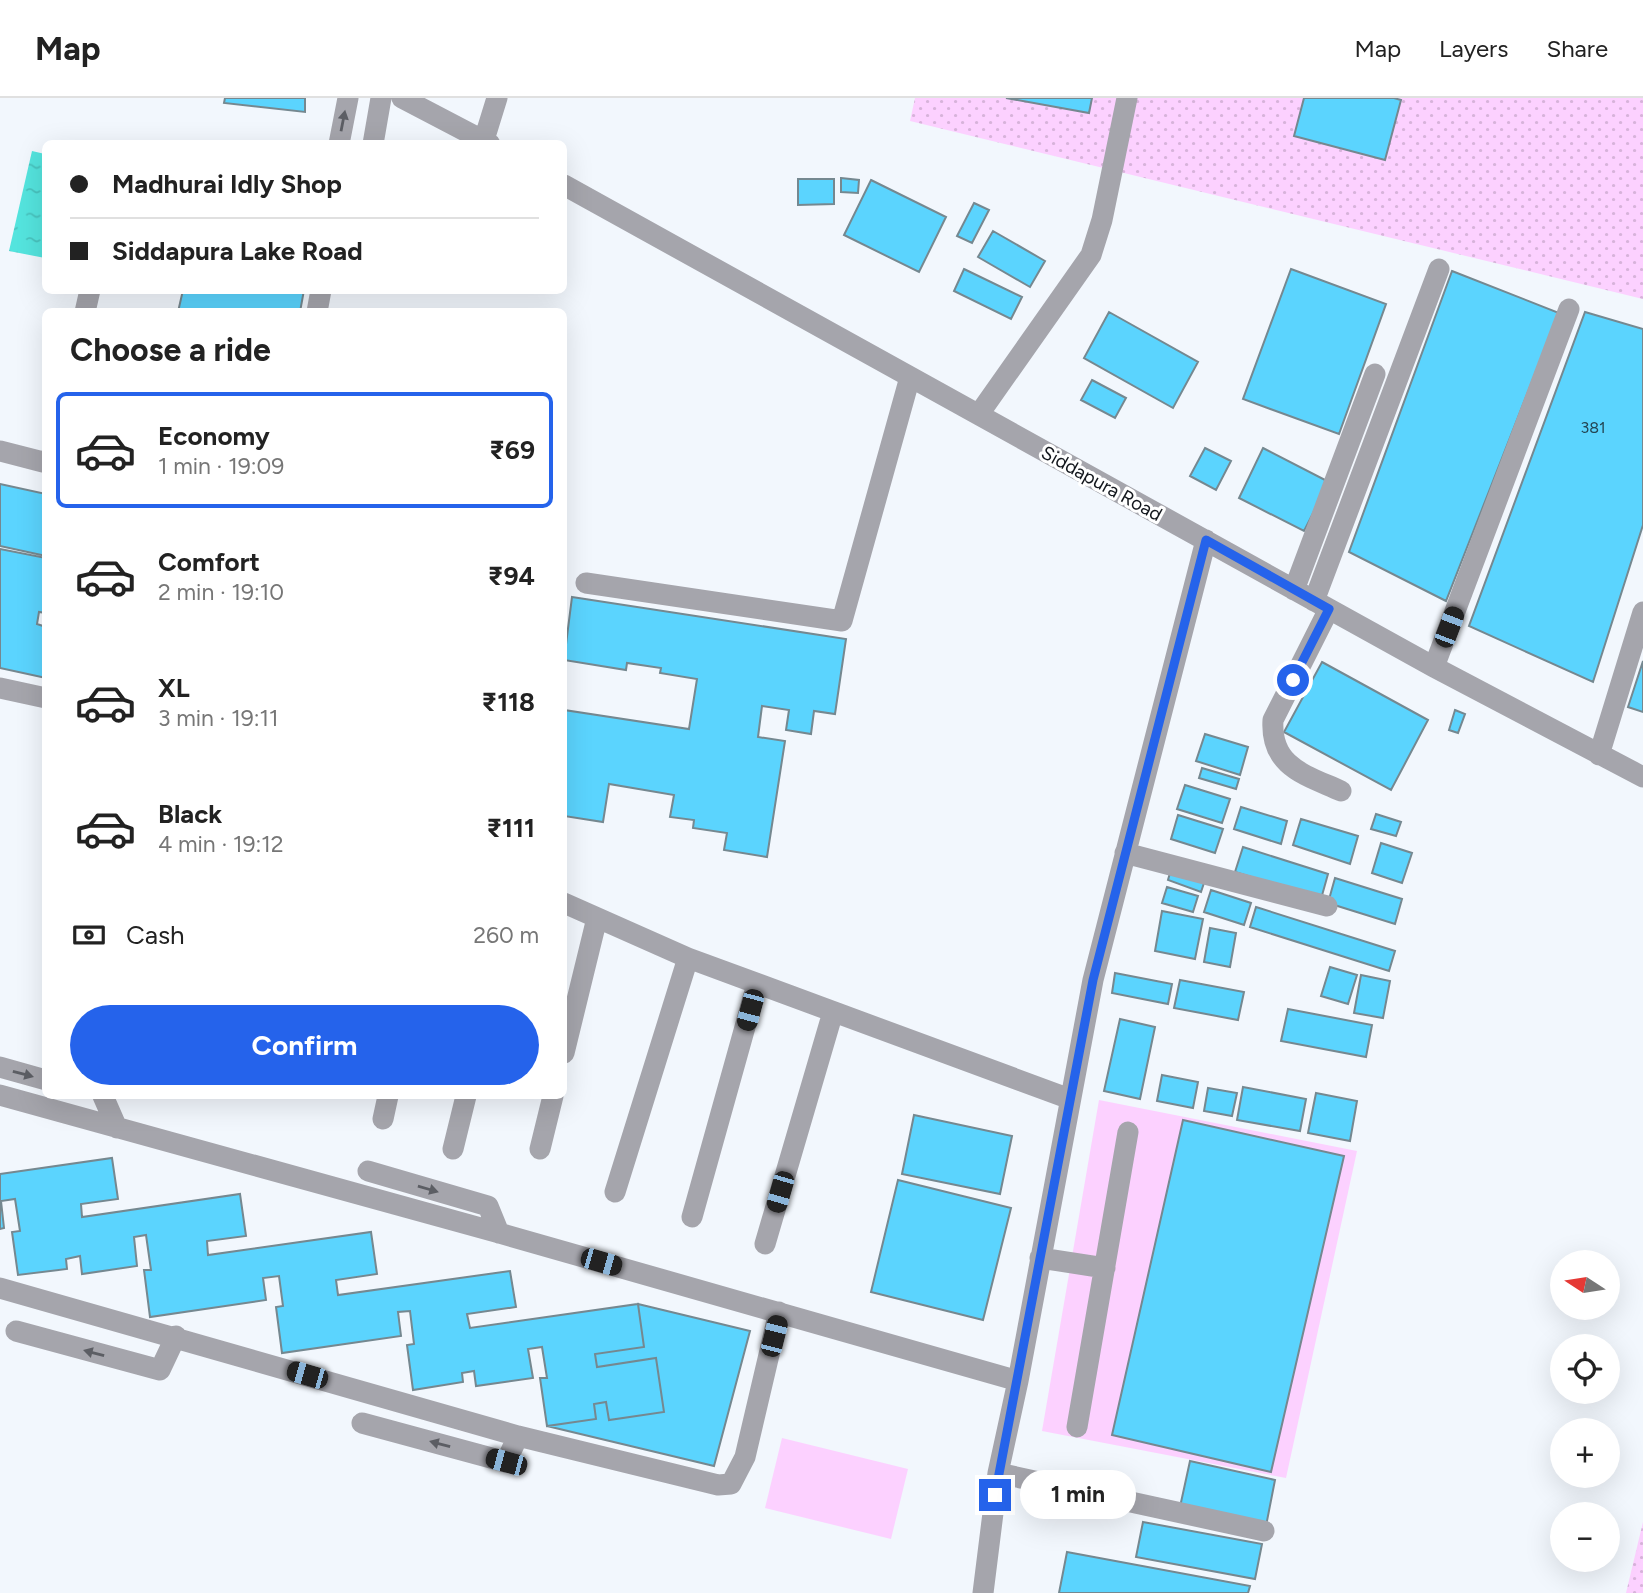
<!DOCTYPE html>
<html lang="en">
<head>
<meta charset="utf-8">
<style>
  :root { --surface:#fff; --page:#f6f6f6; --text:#222; --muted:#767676; --line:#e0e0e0; --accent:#2563eb }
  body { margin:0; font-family:Figtree,sans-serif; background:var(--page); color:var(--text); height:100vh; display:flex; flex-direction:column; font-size:26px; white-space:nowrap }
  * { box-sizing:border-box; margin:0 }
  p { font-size:23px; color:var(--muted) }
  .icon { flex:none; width:38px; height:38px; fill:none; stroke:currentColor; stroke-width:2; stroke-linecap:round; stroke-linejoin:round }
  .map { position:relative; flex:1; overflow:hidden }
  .side { position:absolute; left:42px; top:210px; width:525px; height:791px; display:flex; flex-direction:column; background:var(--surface); border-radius:10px; box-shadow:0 7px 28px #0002 }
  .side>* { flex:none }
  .hud { position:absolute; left:42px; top:42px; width:525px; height:154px; border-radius:10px; box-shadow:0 7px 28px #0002; display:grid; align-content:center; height:154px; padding:0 28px; background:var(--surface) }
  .needle { width:46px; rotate:282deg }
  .tools { position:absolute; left:1550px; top:1152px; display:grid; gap:14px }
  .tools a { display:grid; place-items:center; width:70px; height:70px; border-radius:50%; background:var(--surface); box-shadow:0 7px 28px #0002; font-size:35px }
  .end { position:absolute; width:32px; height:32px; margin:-16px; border:9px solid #2563eb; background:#fff; box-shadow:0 0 0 4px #fff }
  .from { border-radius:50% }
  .bubble { position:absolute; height:49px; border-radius:24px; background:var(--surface); box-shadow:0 7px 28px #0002; font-size:23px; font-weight:700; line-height:49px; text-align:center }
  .car { position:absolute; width:21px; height:42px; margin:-21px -10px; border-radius:9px; box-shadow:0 0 5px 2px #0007; background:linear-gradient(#222 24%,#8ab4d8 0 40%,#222 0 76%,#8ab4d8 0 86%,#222 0) }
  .hud b { display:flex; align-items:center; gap:24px; height:66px; font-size:26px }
  .hud b+b { border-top:2px solid var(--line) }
  .hud i { width:18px; height:18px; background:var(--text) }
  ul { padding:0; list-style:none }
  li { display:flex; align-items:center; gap:21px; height:116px; margin:0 14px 10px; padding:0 14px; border:4px solid transparent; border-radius:10px }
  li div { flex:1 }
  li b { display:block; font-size:26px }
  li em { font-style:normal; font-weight:700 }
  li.selected { border-color:var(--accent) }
  li>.icon { width:63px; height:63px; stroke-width:1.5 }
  h2 { padding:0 28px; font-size:32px; line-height:84px }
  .pay { display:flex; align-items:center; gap:18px; height:77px; padding:0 28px; font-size:26px }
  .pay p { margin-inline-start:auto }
  .primary-button { display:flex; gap:14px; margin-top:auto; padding:14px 28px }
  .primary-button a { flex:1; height:80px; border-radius:42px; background:var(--accent); color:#fff; font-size:28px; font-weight:700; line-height:80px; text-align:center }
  header { display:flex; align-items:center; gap:42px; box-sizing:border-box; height:98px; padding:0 35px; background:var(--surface); border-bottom:2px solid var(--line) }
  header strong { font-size:33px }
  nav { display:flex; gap:38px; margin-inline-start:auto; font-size:24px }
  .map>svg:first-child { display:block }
  .grass { fill:url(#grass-dots) }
  .garden { fill:#fcd1ff }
  .water { fill:url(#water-ripples) }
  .building { fill:#5bd4fe; stroke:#758890; stroke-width:2 }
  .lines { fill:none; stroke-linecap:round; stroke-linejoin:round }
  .minor { stroke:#a5a5ac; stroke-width:21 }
  .oneway { fill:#5c5e64 }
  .route { stroke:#2563eb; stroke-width:9 }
  .labels { text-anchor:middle; stroke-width:6; stroke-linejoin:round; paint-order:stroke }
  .number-label { font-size:16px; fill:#244654 }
  .street-label { font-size:19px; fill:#12161c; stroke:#fff }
</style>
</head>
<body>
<header>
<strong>Map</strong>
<nav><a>Map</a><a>Layers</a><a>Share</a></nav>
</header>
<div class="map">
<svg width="1643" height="1495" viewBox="0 0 1643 1495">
  <defs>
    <pattern id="grass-dots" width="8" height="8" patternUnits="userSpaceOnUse" patternTransform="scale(1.75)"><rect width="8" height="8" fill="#fcd1ff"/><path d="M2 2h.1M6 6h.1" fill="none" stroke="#d7b3da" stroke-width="1.8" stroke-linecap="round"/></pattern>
    <pattern id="water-ripples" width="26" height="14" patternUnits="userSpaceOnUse" patternTransform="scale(1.75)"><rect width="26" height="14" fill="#54e4de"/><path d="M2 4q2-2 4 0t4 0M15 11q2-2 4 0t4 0" fill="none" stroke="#48c3be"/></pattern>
  </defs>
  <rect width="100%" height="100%" fill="#f2f7fd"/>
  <path class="grass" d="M915,0H1643V201L910,23Z
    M1643,1424V1495H1626Z"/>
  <path class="garden" d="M1099,1002L1357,1053L1286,1380L1042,1333Z
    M782,1340L908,1371L891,1441L765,1410Z"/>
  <path class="water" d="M32,53L45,56V160L9,153Z"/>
  <path class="building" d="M225,0H305V14L224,5Z
    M1006,0H1092L1089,15Z
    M1304,0H1394L1401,2L1385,62L1294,38Z
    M841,80L859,82L858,95L841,94Z
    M798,81H834V106L798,107Z
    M871,82L946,119L919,174L844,137Z
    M974,105L989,112L972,145L957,138Z
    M993,133L1045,163L1030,189L978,159Z
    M964,171L1022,199L1011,221L954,193Z
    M1291,171L1386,206L1339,336L1243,301Z
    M1452,173L1559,215L1446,503L1349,454Z
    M183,192H304L300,214H178Z
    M1109,214L1198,264L1173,310L1084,260Z
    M1585,214L1643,231V427L1593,584L1469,528Z
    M1092,282L1126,300L1115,320L1081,302Z
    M1205,350L1231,363L1216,392L1190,378Z
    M1263,350L1329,384L1304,433L1239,400Z
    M0,386L46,396V458L0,448Z
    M0,451L46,460V515L39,514L37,526L46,529V580L0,570Z
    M572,499L846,541L835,616L814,613L811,636L786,632L789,612L762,608L758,639L785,643L767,759L724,752L727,735L693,730L694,722L670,719L674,697L609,686L603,724L564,718V612L689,631L697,581L660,575L661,570L627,565L626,572L564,562Z
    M1643,563V614L1628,609Z
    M1322,564L1428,622L1391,692L1284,634Z
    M1455,612L1465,616L1458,635L1449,632Z
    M1205,636L1248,649L1240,677L1196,663Z
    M1202,670L1239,681L1236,691L1199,680Z
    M1185,687L1230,701L1222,725L1177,711Z
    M1241,709L1287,723L1281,746L1234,731Z
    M1376,716L1401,724L1396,738L1371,731Z
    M1178,717L1223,731L1215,755L1171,741Z
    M1301,721L1358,738L1350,766L1293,747Z
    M1381,745L1412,755L1402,785L1372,775Z
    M1243,749L1328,776L1321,801L1235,774Z
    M1172,768L1206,779L1201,794L1168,782Z
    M1335,780L1402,801L1395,826L1328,805Z
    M1167,789L1198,798L1193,814L1162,805Z
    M1211,792L1251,805L1244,827L1204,814Z
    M1256,809L1395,853L1389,873L1250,829Z
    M1162,813L1203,821L1195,861L1155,853Z
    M1210,830L1236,835L1230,869L1204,864Z
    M1330,869L1357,877L1348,906L1321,898Z
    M1115,875L1172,886L1168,906L1112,895Z
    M1361,877L1390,883L1383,920L1354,915Z
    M1180,882L1244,894L1238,922L1174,910Z
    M1288,911L1372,927L1366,959L1281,943Z
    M1120,921L1155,929L1140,1001L1104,993Z
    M1162,977L1198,984L1193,1010L1157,1003Z
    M1243,989L1306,1001L1300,1033L1237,1022Z
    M1208,990L1237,995L1232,1018L1204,1013Z
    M1316,995L1357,1003L1350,1043L1308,1035Z
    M914,1017L1012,1038L1000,1096L902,1076Z
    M1183,1022L1344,1058L1271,1374L1112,1337Z
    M112,1060L118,1101L81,1106L82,1119L240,1096L246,1138L207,1143L208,1157L371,1134L377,1176L336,1182L338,1197L510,1173L516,1209L467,1216L470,1230L638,1206L644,1249L595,1256L597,1269L656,1260L664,1314L609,1322L606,1304L594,1306L596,1321L547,1328L540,1280H547L542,1249L528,1251L533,1280L476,1288L474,1273L462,1275L463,1284L413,1292L407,1247L414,1246L410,1213L398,1214L401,1238L282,1255L276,1209L283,1208L279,1178L263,1180L266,1202L150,1219L144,1172H151L146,1137L134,1139L137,1168L82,1176L80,1158L66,1161L67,1171L18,1177L12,1134L20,1133L15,1101L1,1103L4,1130L0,1131V1076Z
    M898,1082L1011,1110L983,1222L871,1194Z
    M638,1206L750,1233L714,1368L547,1328L596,1321L594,1306L606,1304L609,1322L664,1314L656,1260L597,1269L595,1256L644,1249Z
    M1190,1363L1275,1382L1266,1428L1180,1409Z
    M1143,1424L1262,1446L1255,1481L1136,1459Z
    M1067,1454L1250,1488L1248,1495H1059Z"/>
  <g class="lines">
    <path class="minor" d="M402,0L490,46
      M484,42L497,0
      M339,46L348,0
      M373,46L381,0
      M564,87L1434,569L1643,679
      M85,214L90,192
      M317,214L321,192
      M979,316L1091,157L1102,122L1127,0
      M0,353L43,364L46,362
      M586,485L842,523L910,279
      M1294,492L1375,276
      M1314,503L1439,171
      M1329,511L1273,622C1270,669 1306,677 1341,693
      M1434,569L1569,211
      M0,590L46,600
      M1599,657L1643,514
      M1125,755L1327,808
      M564,805L688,860L1070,1001
      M564,955L597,820
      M0,969L46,982
      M0,997L499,1135L1018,1283
      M103,998L117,1030
      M383,1021L388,998
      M453,1051L466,998
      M540,1051L553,998
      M368,1073L488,1108L499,1135
      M615,1094L688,860
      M692,1119L757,886
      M765,1146L833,914
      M1040,1160L1105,1170
      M0,1190L518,1338L718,1387L731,1386L745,1359L779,1214
      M16,1233L160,1272L176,1238
      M362,1325L506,1364L518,1338
      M1077,1329L1128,1034
      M998,1375L1264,1433
      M983,1495L998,1375L1018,1283L1093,882L1206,442"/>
  </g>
  <defs><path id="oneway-solid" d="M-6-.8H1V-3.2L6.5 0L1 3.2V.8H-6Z" transform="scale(1.75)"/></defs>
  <g class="oneway">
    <use href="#oneway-solid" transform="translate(343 23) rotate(-79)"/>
    <use href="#oneway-solid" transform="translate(23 976) rotate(15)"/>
    <use href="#oneway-solid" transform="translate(428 1091) rotate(16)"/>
    <use href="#oneway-solid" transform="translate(94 1255) rotate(-165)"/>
    <use href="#oneway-solid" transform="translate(440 1346) rotate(-165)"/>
  </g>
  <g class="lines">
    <path class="route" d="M995,1397L1093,882L1206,442L1329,511L1293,582"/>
  </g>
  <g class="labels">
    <g class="number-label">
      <text x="1593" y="335">381</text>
    </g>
    <g class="street-label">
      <text transform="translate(1102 385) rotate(29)" y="7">Siddapura Road</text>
    </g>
  </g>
</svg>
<div class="tools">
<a><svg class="needle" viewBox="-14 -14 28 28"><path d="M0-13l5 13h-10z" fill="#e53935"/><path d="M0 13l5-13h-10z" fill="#767676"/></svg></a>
<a><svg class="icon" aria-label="locate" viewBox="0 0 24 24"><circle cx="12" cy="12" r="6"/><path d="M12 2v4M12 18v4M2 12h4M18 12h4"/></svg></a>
<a>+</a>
<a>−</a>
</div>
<i class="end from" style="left:1293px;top:582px"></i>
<i class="end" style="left:995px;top:1397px"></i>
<div class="bubble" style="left:1020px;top:1372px;width:116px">1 min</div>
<i class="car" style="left:1449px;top:529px;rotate:21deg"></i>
<i class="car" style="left:750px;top:912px;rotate:195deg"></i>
<i class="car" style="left:780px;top:1094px;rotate:196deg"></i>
<i class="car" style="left:601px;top:1164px;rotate:106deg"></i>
<i class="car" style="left:774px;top:1238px;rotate:14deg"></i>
<i class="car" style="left:307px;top:1277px;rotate:286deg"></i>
<i class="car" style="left:506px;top:1364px;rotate:285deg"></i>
<div class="hud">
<b><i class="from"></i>Madhurai Idly Shop</b>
<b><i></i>Siddapura Lake Road</b>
</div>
<section class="side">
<h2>Choose a ride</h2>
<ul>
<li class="selected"><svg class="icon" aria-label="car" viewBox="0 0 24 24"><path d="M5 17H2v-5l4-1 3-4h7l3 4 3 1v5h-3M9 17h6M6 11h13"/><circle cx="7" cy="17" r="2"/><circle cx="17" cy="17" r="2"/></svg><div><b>Economy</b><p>1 min · 19:09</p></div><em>₹69</em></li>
<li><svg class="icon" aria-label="car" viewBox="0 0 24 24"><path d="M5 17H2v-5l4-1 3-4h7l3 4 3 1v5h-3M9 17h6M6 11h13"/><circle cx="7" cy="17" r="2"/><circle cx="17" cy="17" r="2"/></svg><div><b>Comfort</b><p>2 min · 19:10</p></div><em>₹94</em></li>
<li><svg class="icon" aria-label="car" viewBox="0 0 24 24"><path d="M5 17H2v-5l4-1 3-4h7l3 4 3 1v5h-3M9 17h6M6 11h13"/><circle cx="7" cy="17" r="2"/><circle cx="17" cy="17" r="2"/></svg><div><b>XL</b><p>3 min · 19:11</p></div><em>₹118</em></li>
<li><svg class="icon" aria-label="car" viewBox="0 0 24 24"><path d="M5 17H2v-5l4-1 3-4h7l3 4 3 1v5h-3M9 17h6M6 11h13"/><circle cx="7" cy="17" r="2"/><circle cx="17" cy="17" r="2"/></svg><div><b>Black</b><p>4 min · 19:12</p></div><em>₹111</em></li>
</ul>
<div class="pay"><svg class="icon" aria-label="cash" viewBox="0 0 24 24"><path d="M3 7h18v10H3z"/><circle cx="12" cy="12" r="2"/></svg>Cash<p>260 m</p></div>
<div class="primary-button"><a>Confirm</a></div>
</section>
</div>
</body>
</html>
